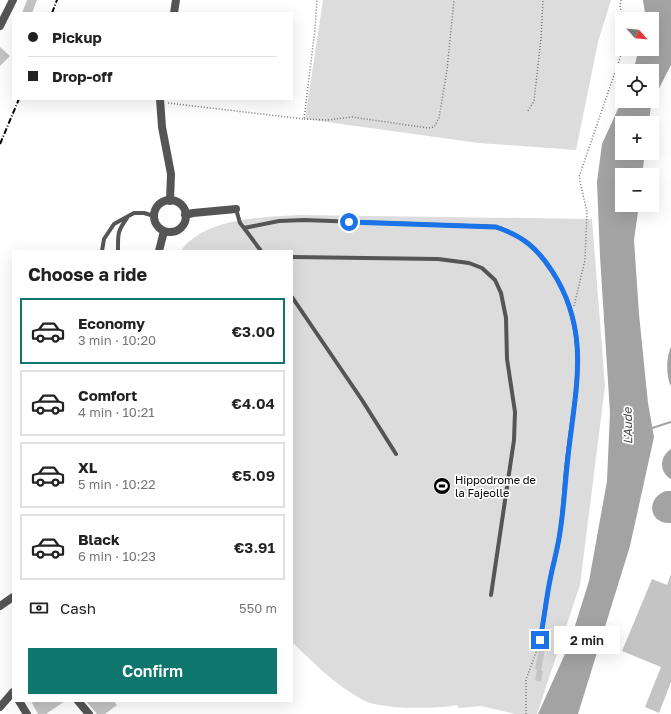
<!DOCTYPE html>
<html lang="en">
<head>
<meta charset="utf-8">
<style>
  :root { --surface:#fff; --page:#f6f6f6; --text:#222; --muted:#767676; --line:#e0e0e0; --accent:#0f766e }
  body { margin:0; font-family:"Golos Text",sans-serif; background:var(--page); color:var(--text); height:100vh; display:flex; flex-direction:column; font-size:15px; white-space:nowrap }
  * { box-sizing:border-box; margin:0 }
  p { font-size:13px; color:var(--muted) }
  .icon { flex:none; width:22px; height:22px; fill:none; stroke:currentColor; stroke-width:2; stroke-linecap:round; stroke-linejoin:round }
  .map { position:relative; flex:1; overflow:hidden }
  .panel { position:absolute; left:12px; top:250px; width:281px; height:452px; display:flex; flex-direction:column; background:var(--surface); border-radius:0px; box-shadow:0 4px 16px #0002 }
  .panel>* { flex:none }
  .top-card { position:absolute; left:12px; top:12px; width:281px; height:88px; border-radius:0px; box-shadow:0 4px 16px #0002; display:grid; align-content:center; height:88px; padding:0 16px; background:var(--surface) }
  .needle { width:26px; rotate:117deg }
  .tools { position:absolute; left:615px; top:12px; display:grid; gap:8px }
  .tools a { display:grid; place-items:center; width:44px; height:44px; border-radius:0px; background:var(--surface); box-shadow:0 4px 16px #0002; font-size:20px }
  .end { position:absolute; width:18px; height:18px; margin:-9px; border:5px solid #1a73e8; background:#fff; box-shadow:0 0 0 2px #fff }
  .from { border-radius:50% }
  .bubble { position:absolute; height:28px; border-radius:0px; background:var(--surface); box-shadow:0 4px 16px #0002; font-size:13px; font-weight:600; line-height:28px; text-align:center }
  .top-card b { display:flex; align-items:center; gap:14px; height:38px; font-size:15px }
  .top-card b+b { border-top:1px solid var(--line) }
  .top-card i { width:10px; height:10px; background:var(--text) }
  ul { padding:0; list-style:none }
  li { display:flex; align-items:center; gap:12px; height:66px; margin:0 8px 6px; padding:0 8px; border:2px solid var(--line); border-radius:0px }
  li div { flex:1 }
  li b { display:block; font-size:15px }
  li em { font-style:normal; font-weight:600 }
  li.active { border-color:var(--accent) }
  li>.icon { width:36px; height:36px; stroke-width:1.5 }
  h2 { padding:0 16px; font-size:18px; line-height:48px }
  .pay { display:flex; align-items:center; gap:10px; height:44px; padding:0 16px; font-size:15px }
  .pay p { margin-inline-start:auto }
  .action { display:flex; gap:8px; margin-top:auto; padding:8px 16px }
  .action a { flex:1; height:46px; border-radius:0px; background:var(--accent); color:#fff; font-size:16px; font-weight:600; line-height:46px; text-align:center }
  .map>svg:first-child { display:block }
  .green { fill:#dcdcdc }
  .water { fill:#a3a3a3 }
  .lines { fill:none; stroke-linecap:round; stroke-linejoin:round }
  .stream { stroke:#a3a3a3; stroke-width:2 }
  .building { fill:#c4c4c4 }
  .path { stroke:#777; stroke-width:1.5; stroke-dasharray:1 2; stroke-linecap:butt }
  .lane { stroke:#555; stroke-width:4 }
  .street { stroke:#555; stroke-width:8 }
  .rail { stroke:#000; stroke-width:2; stroke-dasharray:6 2 1 2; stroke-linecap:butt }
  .route { stroke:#1a73e8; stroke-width:5 }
  .labels { text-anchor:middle; stroke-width:3.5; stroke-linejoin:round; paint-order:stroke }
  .poi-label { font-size:11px; fill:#000; stroke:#fff; text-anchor:start }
  .water-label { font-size:12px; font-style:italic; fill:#444; stroke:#fff }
</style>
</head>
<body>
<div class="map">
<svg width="671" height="714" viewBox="0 0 671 714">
  <rect width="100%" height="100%" fill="#fff"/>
  <path class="green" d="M323,0H611L598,42L576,150L479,143L305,119Z
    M300,215L592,219L605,386L580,585L537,714H516L481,706L459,708L457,705C437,709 381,710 363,700C336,686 314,663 292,642V251H181C203,218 264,217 300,215Z"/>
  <path class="water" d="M643,0H671V65L651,104L649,123H622V153H645L642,175H622V205H639L634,240L639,314L648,403L654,437L630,546L578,714H538L569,645L589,581L607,481L610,413L600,256L597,182L602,144L622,100V101H652V71H633L639,49H652V19H646Z
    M671,347V386C666,377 666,357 671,347Z
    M671,449V479C659,472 659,457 671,449Z
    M666,491H671V523C649,525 645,498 666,491Z"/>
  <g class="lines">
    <path class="stream" d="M649,429L671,422"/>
  </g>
  <path class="building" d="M27,0H37L32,13H22Z
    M0,47L10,56L0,66Z
    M671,574V682L659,713L645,707L661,667L622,651L652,579L667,585Z
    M539,648L545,649L541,671L539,670L543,671L541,682L535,680L537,670L535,669Z
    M31,701H65L46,714H38Z
    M86,701H114L117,705L105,714H97Z"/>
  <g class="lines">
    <path class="path" d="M621,0L620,6L623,19
      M168,103L304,119L315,29L317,0
      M528,111L534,101L541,38L543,0
      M304,119L327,120L352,117L428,128L434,127L439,118L447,70L454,0
      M574,306L585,260L587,212L579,177L623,49
      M526,714V680L539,644"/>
    <path class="lane" d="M236,209L240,223L244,228L279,221L304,220L496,227C523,236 537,248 552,271C592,333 575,392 567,460C564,484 564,508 560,532C558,548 553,564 550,580C546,600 544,620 540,640
      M244,228L261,251
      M102,251L104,239L114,224L123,219L134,213H144L154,216
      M118,251C118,234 117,232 127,218
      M292,257L438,259L469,263L482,268L495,280L501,293L506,318L507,359L515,412L514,440L491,595
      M292,297L362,400L396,454"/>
    <path class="street" d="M174,13L176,0
      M0,26L13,0
      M160,99L162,127L171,174L170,201
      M154 216a16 16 0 1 1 32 0a16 16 0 1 1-32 0Z
      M185,215L193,213L236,209
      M159,251L164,231
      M0,606L13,597
      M19,701L27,714
      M78,701L89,714
      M0,707L13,692"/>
    <path class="rail" d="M52,13L57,0
      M0,144L19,99"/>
  </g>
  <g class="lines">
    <path class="route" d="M349,222L496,227C523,236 537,248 552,271C592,332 575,390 568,457C565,482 564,507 560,532C558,548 553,564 550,580C546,600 544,620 540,640"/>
  </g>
  <defs>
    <g id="stadium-disc" transform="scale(0.9)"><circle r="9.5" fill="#000" stroke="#fff"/><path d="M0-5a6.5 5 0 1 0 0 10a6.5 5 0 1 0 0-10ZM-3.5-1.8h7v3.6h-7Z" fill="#fff"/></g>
  </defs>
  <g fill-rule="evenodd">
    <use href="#stadium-disc" x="442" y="486"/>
  </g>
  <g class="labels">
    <g class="poi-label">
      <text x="455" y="484">Hippodrome de<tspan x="455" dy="13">la Fajeolle</tspan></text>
    </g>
    <g class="water-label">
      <text transform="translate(628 426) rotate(-91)" y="4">L'Aude</text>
    </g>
  </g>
</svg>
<div class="tools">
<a><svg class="needle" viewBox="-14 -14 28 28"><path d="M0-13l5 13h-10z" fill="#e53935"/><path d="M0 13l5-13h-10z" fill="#767676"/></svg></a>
<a><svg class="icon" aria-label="locate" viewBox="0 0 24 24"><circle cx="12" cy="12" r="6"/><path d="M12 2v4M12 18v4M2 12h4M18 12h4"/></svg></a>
<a>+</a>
<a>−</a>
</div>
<i class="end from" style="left:349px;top:222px"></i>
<i class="end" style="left:540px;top:640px"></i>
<div class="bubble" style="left:554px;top:626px;width:66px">2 min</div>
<div class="top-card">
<b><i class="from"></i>Pickup</b>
<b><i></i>Drop-off</b>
</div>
<section class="panel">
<h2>Choose a ride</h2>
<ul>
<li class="active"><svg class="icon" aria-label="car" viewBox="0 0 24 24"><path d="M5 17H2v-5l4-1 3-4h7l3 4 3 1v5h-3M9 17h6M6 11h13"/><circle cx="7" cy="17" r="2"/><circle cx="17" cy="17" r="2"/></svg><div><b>Economy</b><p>3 min · 10:20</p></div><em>€3.00</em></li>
<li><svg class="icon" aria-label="car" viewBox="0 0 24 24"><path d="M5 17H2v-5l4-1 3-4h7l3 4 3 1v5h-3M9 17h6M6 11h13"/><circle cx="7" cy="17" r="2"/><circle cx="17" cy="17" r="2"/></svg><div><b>Comfort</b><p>4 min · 10:21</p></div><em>€4.04</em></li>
<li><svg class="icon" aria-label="car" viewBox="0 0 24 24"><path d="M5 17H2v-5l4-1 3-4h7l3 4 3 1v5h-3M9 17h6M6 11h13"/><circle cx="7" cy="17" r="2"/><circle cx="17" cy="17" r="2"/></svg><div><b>XL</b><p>5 min · 10:22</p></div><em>€5.09</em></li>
<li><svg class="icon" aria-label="car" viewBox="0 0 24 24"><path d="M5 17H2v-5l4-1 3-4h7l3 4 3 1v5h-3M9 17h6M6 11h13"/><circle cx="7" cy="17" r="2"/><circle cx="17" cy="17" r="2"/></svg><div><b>Black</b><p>6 min · 10:23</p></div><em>€3.91</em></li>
</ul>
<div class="pay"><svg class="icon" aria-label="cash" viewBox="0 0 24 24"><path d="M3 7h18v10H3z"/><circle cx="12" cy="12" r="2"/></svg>Cash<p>550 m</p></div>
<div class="action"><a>Confirm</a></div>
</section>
</div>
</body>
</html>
